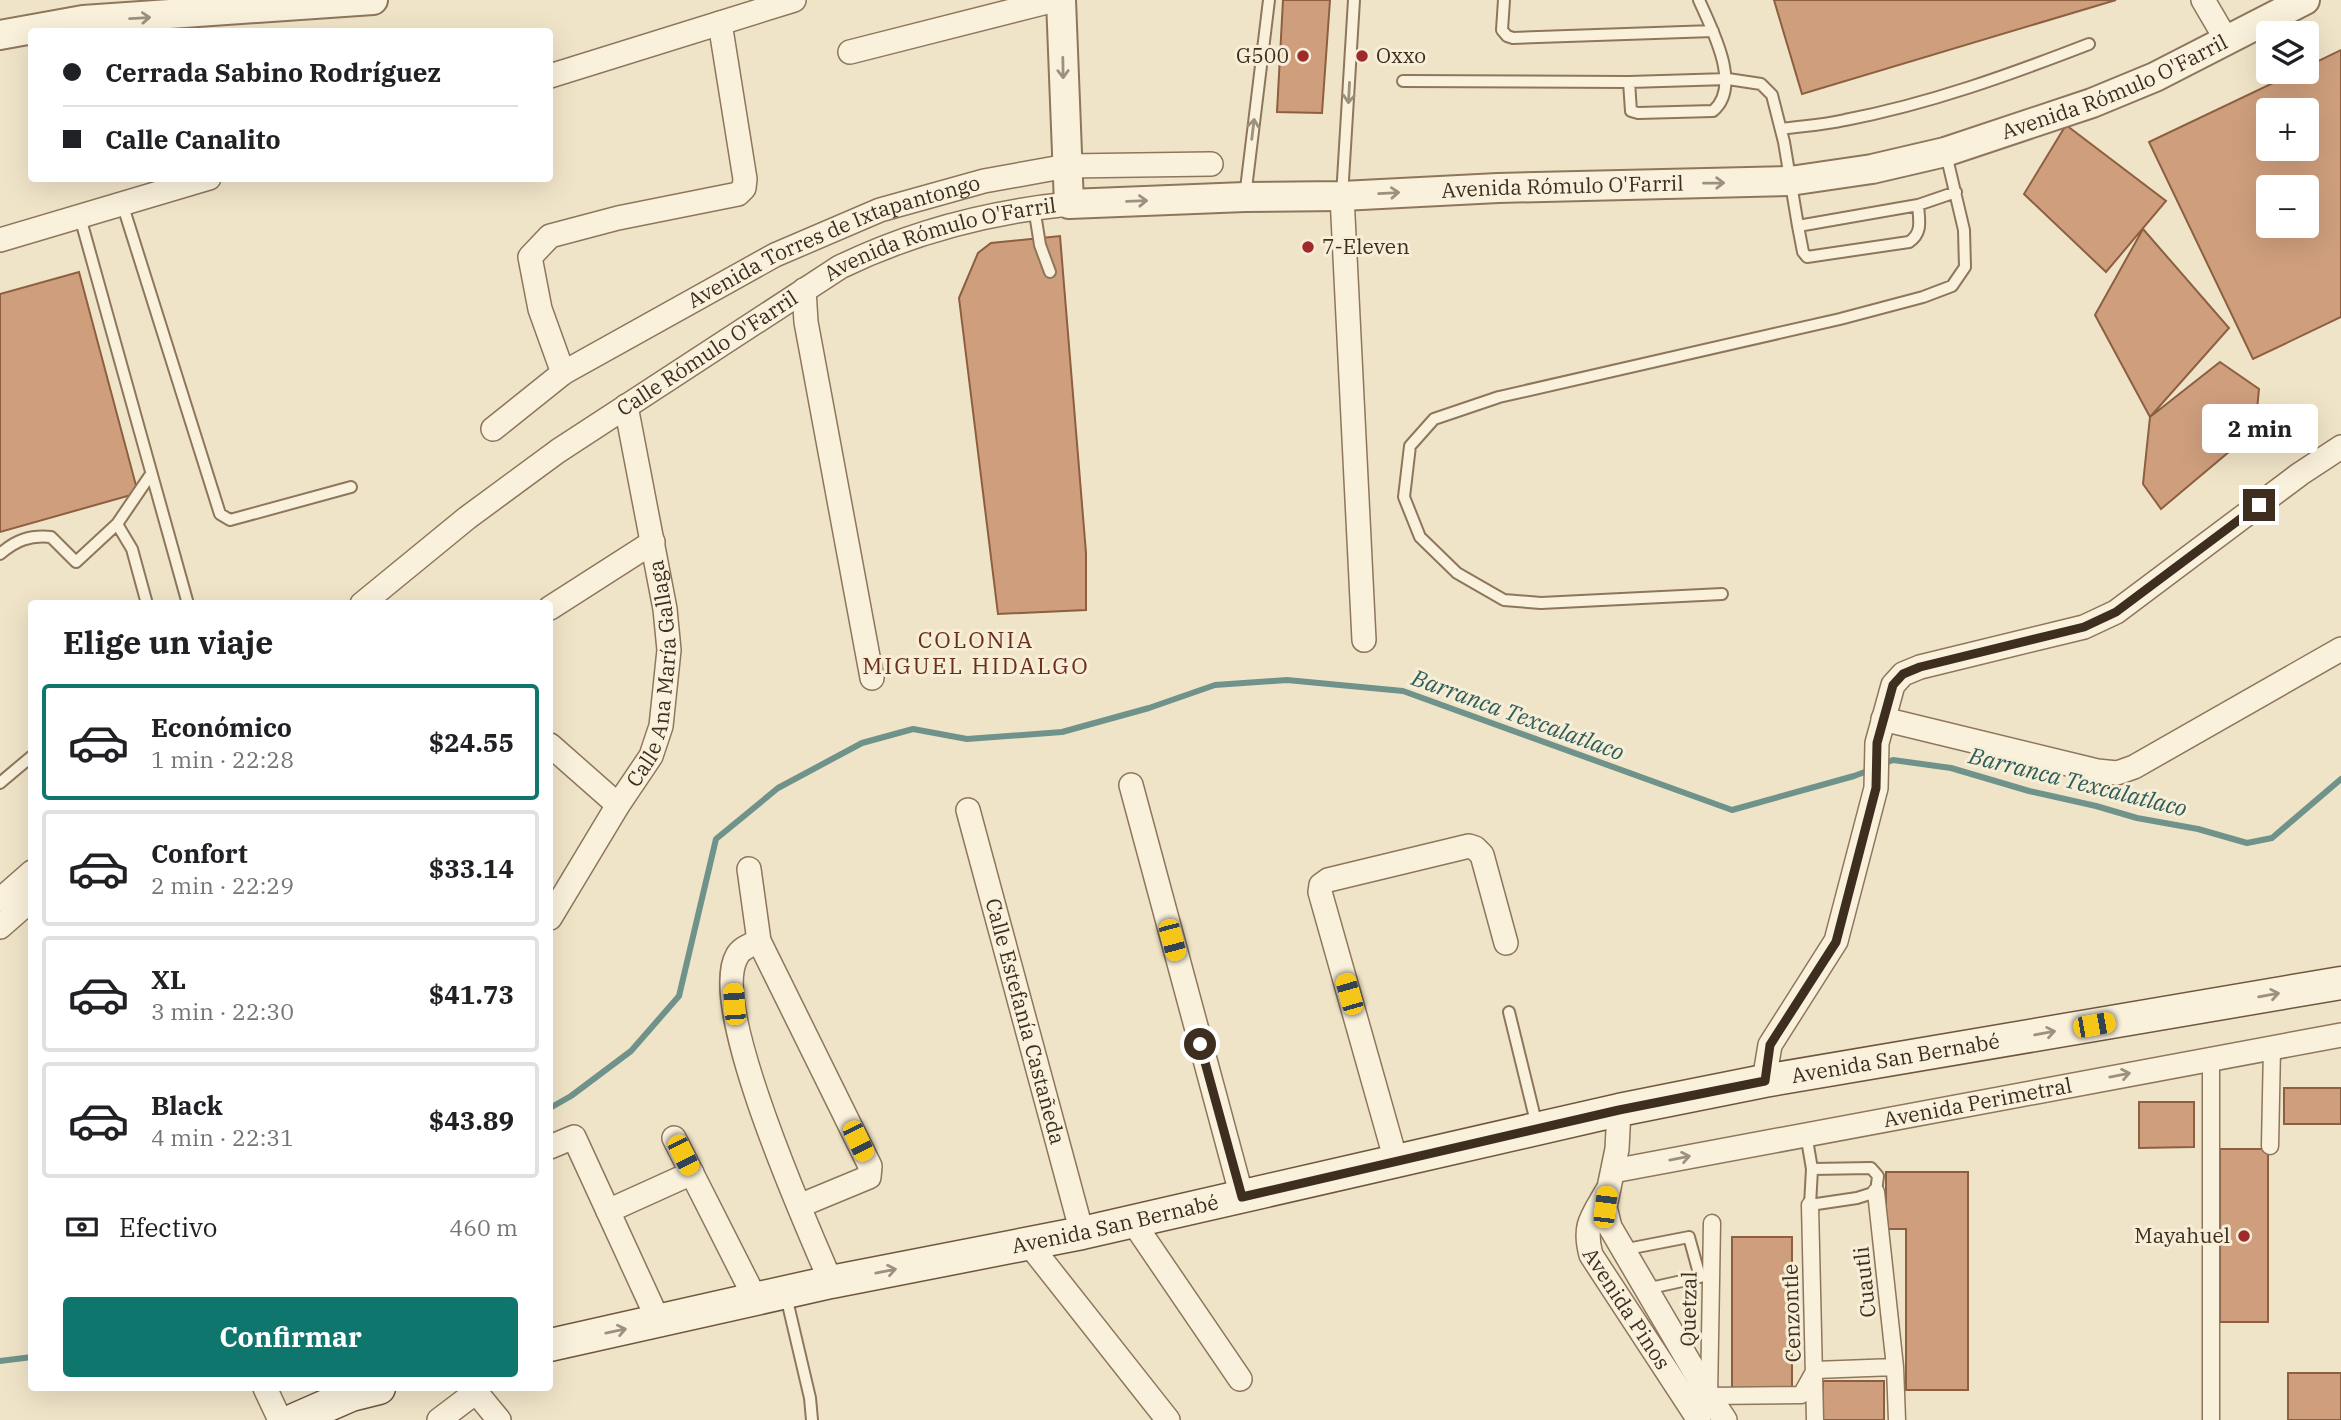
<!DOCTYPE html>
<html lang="es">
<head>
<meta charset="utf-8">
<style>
  :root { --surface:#fff; --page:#f6f6f6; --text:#202124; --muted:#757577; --line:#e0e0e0; --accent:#0f766e }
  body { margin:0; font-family:"IBM Plex Serif",serif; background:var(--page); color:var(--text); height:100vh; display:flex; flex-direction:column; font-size:26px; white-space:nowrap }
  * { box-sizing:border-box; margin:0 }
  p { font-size:23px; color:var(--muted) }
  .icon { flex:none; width:38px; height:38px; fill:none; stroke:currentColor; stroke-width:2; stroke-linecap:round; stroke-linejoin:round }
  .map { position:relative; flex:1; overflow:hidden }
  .sheet { position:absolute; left:28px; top:600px; width:525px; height:791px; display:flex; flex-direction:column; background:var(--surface); border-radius:7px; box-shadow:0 7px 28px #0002 }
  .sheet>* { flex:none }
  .banner { position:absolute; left:28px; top:28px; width:525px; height:154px; border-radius:7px; box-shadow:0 7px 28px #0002; display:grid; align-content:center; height:154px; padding:0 35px; background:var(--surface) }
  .buttons { position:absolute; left:2256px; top:21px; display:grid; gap:14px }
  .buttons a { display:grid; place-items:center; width:63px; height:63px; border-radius:7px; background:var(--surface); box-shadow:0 7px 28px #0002; font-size:35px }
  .end { position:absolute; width:32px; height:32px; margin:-16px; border:9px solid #3d2e20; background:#fff; box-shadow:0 0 0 4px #fff }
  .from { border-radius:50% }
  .bubble { position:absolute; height:49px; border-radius:7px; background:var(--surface); box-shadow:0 7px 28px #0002; font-size:23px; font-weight:700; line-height:49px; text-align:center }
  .car { position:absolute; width:21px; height:42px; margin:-21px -10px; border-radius:9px; box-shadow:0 0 5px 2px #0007; background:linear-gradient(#f5c518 24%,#345 0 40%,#f5c518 0 76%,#345 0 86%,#f5c518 0) }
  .banner b { display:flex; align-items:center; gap:24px; height:66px; font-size:26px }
  .banner b+b { border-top:2px solid var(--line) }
  .banner i { width:18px; height:18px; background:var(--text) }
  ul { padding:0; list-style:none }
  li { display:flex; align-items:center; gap:21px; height:116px; margin:0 14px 10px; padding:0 21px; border:4px solid var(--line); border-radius:7px }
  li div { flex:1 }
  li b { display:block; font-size:26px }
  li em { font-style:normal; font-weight:700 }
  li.on { border-color:var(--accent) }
  li>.icon { width:63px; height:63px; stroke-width:1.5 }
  h2 { padding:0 35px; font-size:32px; line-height:84px }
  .pay { display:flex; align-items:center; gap:18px; height:77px; padding:0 35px; font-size:26px }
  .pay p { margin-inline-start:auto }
  .cta { display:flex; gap:14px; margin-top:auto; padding:14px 35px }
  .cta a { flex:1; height:80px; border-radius:7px; background:var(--accent); color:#fff; font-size:28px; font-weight:700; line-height:80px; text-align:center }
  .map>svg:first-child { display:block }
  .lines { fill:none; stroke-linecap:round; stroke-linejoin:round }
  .stream { stroke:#6f938a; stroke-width:6 }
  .building { fill:#cf9f7d; stroke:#8d5f41; stroke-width:2; fill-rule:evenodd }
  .service-casing { stroke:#8d765c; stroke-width:14 }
  .pedestrian-casing { stroke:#8d765c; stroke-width:19 }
  .minor-casing { stroke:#8d765c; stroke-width:26 }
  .tertiary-casing { stroke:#8d765c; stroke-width:32 }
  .secondary-casing { stroke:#6f573f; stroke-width:35 }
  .service { stroke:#faf1dc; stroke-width:10 }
  .pedestrian { stroke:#faf1dc; stroke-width:16 }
  .minor { stroke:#faf1dc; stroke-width:23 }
  .tertiary { stroke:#faf1dc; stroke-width:28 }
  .secondary { stroke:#faf1dc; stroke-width:32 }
  .oneway { stroke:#9c907e }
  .route { stroke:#3d2e20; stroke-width:9 }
  .poi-dot { fill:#9e2a2b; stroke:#f7eed8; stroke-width:2.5 }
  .labels { text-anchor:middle; stroke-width:6; stroke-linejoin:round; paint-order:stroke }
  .poi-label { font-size:21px; fill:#3d2e20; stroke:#f7eed8; text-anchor:end }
  .street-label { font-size:21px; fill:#3d2e20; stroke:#f7eed8 }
  .neighbourhood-label { font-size:23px; letter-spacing:2px; fill:#6b2e1e; stroke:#f7eed8 }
  .water-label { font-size:23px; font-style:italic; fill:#2f5d5a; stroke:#f7eed8 }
</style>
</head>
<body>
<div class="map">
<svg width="2341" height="1420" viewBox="0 0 2341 1420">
  <rect width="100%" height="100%" fill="#f0e4c8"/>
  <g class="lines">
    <path class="stream" d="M1880,765L1893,760L1951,768L2029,791L2096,806L2137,818L2198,829L2247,843L2272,838L2341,779
      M550,1108L571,1096L631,1051L679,996L716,839L778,788L862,743L913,729L967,739L1062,732L1149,708L1215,685L1287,680L1403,691L1732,810L1854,776L1870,770
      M0,1361L32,1357"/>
  </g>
  <path class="building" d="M1283,0H1330L1322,113L1277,112Z
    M1774,0H2116L1802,94Z
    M2341,50V317L2253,359L2149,142L2296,72H2306V67ZM2268,110H2306V149H2268ZM2268,187H2306V226H2268Z
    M2066,125L2166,201L2106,272L2024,194Z
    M2143,229L2229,328L2150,417L2095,315Z
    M1060,236L1086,553V610L998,614L959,298L978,253L991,243Z
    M79,272L138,493L0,532V294Z
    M2220,362L2259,389L2255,430L2161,509L2143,484L2150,417Z
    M2284,1088H2341V1124H2284Z
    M2139,1102H2194V1147L2139,1148Z
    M2220,1149H2268V1322H2220Z
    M1886,1172H1968V1390H1906V1229H1886Z
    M1732,1237H1792V1388H1732Z
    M2288,1373H2341V1420H2288Z
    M1823,1381H1884V1420H1822Z"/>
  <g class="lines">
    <g class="service-casing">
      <path id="service" d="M1504,0L1502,30L1507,36L1513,38L1713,31
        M1403,81L1629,82L1728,79L1761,84L1772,95L1784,142L1798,226L1803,252L1807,257L1909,242C1923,233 1919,220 1918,205
        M1629,82L1631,111L1638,113L1713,111C1743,86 1711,28 1699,0
        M1781,129C1802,126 1824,125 1845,120C1929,104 2009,75 2089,44
        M1342,196L1354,0
        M1245,197L1269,0
        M122,203L220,514L230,520L351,487
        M1034,207L1040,245L1050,272
        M80,217L188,604
        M1798,226L1918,205L1956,192
        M0,554C16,540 30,535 51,537L76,562L117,524
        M1722,594L1541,603L1504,600L1457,573L1420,537L1404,497L1410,446L1434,419L1499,397L1840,319L1923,297L1952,286L1965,267L1964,230L1946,154
        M147,604L132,549L117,524L151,474
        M0,783L32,756
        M1509,1012L1537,1126
        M1806,1134L1812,1169L1810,1205L1857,1198L1876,1192L1878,1176L1871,1168L1812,1169
        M1622,1250L1689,1237L1700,1277L1646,1289
        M786,1296L810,1398L812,1420"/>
    </g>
    <g class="pedestrian-casing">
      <path id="pedestrian" d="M2270,1146L2272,1048
        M1876,1192L1895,1367
        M1810,1205L1815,1420
        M1712,1223L1709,1396L1801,1395L1815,1370L1895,1367L1897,1420
        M2211,1420V1058"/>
    </g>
    <g class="minor-casing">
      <g id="minor">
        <path d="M2203,0L2227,41"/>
        <path d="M850,52L1055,0"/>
        <path d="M550,76L794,0"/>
        <path d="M1342,196L1364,640"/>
        <path d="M0,240L209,178"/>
        <path d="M804,290L806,322L872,678"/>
        <path d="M563,373L540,309L530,257L550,236L618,218L738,194L744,188L745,179L720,23"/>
        <path id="s1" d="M493,429L563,373L775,255L880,210L984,181L1067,166L1211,164"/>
        <path id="s2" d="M362,604L467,518L558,451L840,267C912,232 989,212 1069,204"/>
        <path d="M550,608L653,542"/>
        <path d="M1883,719L2097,771L2117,773L2134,767L2341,649"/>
        <path d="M550,745L618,805"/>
        <path d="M1131,785L1242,1197"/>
        <path id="s3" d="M968,810L1082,1233"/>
        <path d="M749,869L759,941L870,1166L869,1177L799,1206"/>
        <path d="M0,900L32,872"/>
        <path id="s4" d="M550,918L618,805L651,756L661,726L669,650L665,609L626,406"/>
        <path d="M0,927L32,899"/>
        <path d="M759,941C751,945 741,948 737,956C708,1006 807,1226 831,1282"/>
        <path d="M1764,1081L1770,1045L1836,941L1876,788L1877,743L1893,685L1903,674L1920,667L2084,627L2116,612L2300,474L2341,447"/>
        <path d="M1619,1110L1617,1149L1605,1207L1610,1227L1709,1396L1725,1420"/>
        <path d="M674,1138L756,1300"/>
        <path d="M550,1147L574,1137L659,1322"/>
        <path d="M1396,1161L1320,892L1321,885L1328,880L1469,846L1475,848L1482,855L1506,943"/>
        <path id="s5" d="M1613,1171L2341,1035"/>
        <path id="s6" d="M1607,1191C1592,1217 1583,1225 1591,1255L1699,1420"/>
        <path d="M608,1211L692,1173"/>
        <path d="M1133,1222L1240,1379"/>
        <path d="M1029,1244L1168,1420"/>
        <path d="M265,1388L280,1420"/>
        <path d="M476,1392L499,1420"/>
        <path d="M439,1420L476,1392L475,1388"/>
      </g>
    </g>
    <g class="tertiary-casing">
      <g id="tertiary">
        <path id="s7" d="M1061,0L1069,204L1245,197L1342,196L1498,188L1790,181L1872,169L1945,152L2092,103L2155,77L2305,0"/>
        <path d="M0,35L83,20L373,0"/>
      </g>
    </g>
    <g class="secondary-casing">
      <g id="secondary">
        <path id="s8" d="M550,1345L831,1282L1082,1233L1619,1110L1764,1081L2341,983"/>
        <path d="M294,1420L351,1395L379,1388"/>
      </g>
    </g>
    <use href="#service" class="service"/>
    <use href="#pedestrian" class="pedestrian"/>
    <use href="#minor" class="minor"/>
    <use href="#tertiary" class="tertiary"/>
    <use href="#secondary" class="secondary"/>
  </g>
  <defs><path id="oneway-shaft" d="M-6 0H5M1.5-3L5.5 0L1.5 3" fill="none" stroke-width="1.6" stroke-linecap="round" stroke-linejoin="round" transform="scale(1.75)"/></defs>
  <g class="oneway">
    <use href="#oneway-shaft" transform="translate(140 18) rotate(-3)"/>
    <use href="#oneway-shaft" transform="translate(1063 68) rotate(89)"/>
    <use href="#oneway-shaft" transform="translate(1349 93) rotate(93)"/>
    <use href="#oneway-shaft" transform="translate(1253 129) rotate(-83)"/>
    <use href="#oneway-shaft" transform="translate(1714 183) rotate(-1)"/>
    <use href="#oneway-shaft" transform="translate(1389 193) rotate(-3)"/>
    <use href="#oneway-shaft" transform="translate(1137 201) rotate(-2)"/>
    <use href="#oneway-shaft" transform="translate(2269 995) rotate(-10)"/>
    <use href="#oneway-shaft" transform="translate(2045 1033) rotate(-10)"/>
    <use href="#oneway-shaft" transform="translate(2120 1075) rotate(-11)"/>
    <use href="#oneway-shaft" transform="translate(1680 1158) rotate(-11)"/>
    <use href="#oneway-shaft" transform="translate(886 1271) rotate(-11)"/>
    <use href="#oneway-shaft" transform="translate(616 1331) rotate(-12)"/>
  </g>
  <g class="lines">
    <path class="route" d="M1200,1044L1242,1197L1619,1110L1765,1081L1770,1045L1836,942L1876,788L1877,743L1893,685L1903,674L1920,667L2084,627L2116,612L2259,505"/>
  </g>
  <g class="poi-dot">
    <circle cx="1303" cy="56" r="7"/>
    <circle cx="1362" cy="56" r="7"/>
    <circle cx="1308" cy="247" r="7"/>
    <circle cx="2244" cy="1236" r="7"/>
  </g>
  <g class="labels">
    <g class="poi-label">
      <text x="1289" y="63">G500</text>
      <text x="1376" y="63" text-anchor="start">Oxxo</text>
      <text x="1322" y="254" text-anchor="start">7-Eleven</text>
      <text x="2230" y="1243">Mayahuel</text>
    </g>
    <g class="street-label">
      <text dy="7" stroke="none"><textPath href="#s7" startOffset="1265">Avenida Rómulo O'Farril</textPath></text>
      <text dy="7" stroke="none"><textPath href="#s7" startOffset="698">Avenida Rómulo O'Farril</textPath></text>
      <text dy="7" stroke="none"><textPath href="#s2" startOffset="690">Avenida Rómulo O'Farril</textPath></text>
      <text dy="7" stroke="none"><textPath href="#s1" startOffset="392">Avenida Torres de Ixtapantongo</textPath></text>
      <text dy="7" stroke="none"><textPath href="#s2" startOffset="427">Calle Rómulo O'Farril</textPath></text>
      <text dy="7" stroke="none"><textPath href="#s4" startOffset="273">Calle Ana María Gallaga</textPath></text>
      <text dy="7" stroke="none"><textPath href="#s3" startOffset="219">Calle Estefanía Castañeda</textPath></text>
      <text dy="7" stroke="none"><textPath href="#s8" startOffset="1376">Avenida San Bernabé</textPath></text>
      <text dy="7" stroke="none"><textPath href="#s5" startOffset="371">Avenida Perimetral</textPath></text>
      <text dy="7" stroke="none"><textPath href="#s8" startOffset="578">Avenida San Bernabé</textPath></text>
      <text transform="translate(1865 1282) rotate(-96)" y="7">Cuautli</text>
      <text dy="7" stroke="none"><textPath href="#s6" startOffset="133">Avenida Pinos</textPath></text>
      <text transform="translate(1689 1309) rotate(-89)" y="7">Quetzal</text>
      <text transform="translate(1792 1313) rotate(-92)" y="7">Cenzontle</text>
    </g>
    <g class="neighbourhood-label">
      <text x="976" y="648">COLONIA<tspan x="976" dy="26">MIGUEL HIDALGO</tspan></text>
    </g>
    <g class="water-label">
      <text transform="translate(1518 715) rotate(20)" y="8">Barranca Texcalatlaco</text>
      <text transform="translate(2078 782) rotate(14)" y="8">Barranca Texcalatlaco</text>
    </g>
  </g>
</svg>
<div class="buttons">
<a><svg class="icon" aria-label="layers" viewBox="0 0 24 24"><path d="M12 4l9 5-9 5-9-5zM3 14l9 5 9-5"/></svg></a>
<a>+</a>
<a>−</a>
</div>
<i class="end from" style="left:1200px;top:1044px"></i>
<i class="end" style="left:2259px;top:505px"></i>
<div class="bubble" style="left:2202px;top:404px;width:116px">2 min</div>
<i class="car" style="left:1172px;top:940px;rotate:165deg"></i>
<i class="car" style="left:1349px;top:994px;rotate:344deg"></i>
<i class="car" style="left:734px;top:1004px;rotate:356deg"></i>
<i class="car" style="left:2094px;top:1025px;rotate:80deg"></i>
<i class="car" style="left:858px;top:1141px;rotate:154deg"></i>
<i class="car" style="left:683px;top:1155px;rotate:153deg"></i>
<i class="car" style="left:1605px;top:1207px;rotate:7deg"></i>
<div class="banner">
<b><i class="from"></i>Cerrada Sabino Rodríguez</b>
<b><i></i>Calle Canalito</b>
</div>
<section class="sheet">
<h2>Elige un viaje</h2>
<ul>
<li class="on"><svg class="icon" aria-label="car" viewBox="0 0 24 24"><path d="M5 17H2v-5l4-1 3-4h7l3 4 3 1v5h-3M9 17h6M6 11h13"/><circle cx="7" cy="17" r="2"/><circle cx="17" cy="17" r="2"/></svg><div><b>Económico</b><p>1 min · 22:28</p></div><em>$24.55</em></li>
<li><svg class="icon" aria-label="car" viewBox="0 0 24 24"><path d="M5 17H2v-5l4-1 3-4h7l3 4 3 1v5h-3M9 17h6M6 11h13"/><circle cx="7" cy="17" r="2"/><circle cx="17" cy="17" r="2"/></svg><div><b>Confort</b><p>2 min · 22:29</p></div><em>$33.14</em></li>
<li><svg class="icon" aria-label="car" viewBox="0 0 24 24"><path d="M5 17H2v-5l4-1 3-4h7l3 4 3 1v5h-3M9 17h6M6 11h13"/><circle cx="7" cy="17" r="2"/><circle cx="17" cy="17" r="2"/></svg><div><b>XL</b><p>3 min · 22:30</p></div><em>$41.73</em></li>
<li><svg class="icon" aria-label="car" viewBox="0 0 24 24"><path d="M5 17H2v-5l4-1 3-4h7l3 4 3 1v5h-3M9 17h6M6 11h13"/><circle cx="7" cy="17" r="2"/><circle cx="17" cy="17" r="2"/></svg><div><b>Black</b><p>4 min · 22:31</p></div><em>$43.89</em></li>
</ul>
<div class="pay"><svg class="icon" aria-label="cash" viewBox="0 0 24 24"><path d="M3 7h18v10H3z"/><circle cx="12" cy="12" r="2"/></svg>Efectivo<p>460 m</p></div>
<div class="cta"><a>Confirmar</a></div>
</section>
</div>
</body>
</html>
